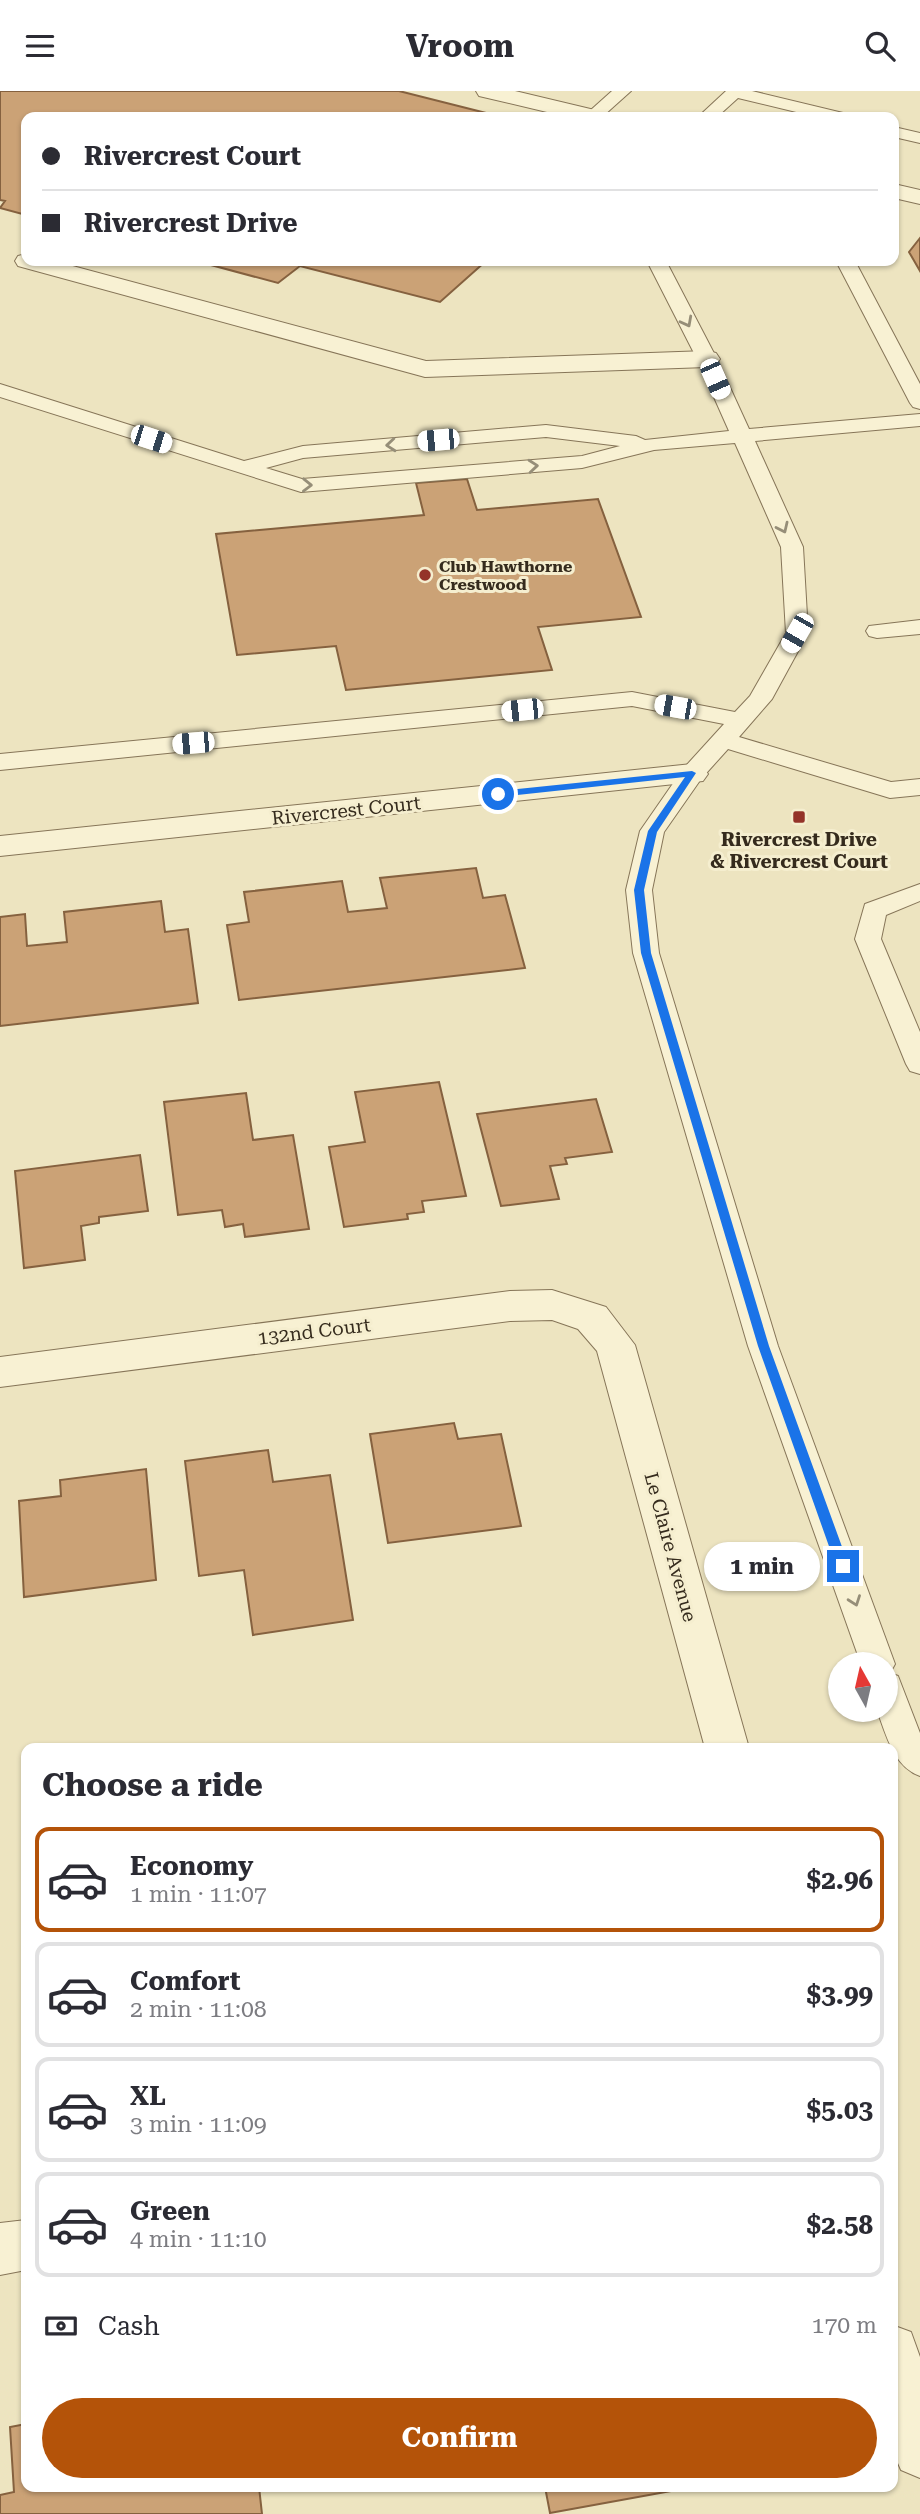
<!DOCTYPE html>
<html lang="en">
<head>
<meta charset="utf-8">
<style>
  :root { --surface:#fff; --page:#f2f2f3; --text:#2b2b33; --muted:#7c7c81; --line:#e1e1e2; --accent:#b45309 }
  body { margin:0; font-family:"Roboto Serif",serif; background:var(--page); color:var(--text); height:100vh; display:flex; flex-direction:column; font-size:26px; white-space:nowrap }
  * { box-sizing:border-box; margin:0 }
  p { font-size:23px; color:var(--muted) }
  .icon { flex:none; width:38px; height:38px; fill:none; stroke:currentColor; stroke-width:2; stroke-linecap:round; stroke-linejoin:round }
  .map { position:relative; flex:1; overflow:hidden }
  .panel { position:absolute; left:21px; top:1652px; width:877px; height:749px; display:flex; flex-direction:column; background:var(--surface); border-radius:14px; box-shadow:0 2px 5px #0004 }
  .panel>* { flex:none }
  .top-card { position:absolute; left:21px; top:21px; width:878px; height:154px; border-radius:14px; box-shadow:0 2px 5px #0004; display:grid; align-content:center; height:154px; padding:0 21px; background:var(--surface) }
  .needle { width:46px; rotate:352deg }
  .controls { position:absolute; left:828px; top:1561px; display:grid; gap:14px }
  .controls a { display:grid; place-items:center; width:70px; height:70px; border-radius:50%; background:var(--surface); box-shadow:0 2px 5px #0004; font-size:35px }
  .end { position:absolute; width:32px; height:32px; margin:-16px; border:9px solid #1a73e8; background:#fff; box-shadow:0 0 0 4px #fff }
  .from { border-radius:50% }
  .bubble { position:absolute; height:49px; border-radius:24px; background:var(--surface); box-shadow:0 2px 5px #0004; font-size:23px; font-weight:700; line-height:49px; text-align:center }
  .car { position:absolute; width:21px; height:42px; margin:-21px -10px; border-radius:9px; box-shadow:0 0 5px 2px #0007; background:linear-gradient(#fff 24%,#345 0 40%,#fff 0 76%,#345 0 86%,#fff 0) }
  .top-card b { display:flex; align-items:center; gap:24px; height:66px; font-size:26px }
  .top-card b+b { border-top:2px solid var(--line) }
  .top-card i { width:18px; height:18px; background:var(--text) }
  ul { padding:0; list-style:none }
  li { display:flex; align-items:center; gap:21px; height:105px; margin:0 14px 10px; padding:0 7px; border:4px solid var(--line); border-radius:14px }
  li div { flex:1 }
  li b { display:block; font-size:26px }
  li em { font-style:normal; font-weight:700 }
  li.current { border-color:var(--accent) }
  li>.icon { width:63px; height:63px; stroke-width:1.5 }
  h2 { padding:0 21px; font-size:32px; line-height:84px }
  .pay { display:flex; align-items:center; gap:18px; height:77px; padding:0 21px; font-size:26px }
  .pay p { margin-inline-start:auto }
  .cta { display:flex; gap:14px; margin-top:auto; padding:14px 21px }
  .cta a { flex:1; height:80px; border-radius:42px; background:var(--accent); color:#fff; font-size:28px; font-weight:700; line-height:80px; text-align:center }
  header { display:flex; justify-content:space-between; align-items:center; height:91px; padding:0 21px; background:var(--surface); font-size:32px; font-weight:700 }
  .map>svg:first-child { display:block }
  .building { fill:#cba276; stroke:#85613f; stroke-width:2 }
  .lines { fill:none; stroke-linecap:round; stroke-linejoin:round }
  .lane-casing { stroke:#867558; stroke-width:2 }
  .street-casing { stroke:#867558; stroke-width:2 }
  .lane { fill:#f8f1d3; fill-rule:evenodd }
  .street { fill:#f8f1d3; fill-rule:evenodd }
  .oneway { stroke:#968e78 }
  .route { fill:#1a73e8 }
  .poi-dot { fill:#943329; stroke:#f5eecf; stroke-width:2.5 }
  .labels { text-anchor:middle; stroke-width:6; stroke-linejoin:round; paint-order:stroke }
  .far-poi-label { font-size:16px; font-weight:bold; fill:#352b1d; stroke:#f5eecf; text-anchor:start }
  .street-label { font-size:19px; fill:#352b1d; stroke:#f5eecf }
  .poi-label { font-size:19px; font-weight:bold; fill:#352b1d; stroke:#f5eecf }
</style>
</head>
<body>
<header><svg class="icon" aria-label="menu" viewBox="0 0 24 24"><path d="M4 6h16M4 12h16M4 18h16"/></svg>Vroom<svg class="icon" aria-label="search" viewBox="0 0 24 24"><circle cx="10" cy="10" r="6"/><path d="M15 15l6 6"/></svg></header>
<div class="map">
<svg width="920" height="2423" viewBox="0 0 920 2423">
  <rect width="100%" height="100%" fill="#ede4c0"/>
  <path class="building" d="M0,0H399L502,26H26V124L0,117L5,110L0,109Z
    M920,147V180L909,161Z
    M196,170H486L440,211L300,175L278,192Z
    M467,388L477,419L598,408L641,526L538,536L552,579L346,599L336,555L237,564L216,443L424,424L416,392Z
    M476,777L483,807L505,804L525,877L239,909L227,834L249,831L244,801L342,790L348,821L387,817L380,787Z
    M161,810L165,841L188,838L198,912L0,935V826L25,823L27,855L67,851L64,821Z
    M439,991L466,1105L422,1110L424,1121L407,1123L408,1128L344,1136L329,1056L365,1051L355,1001Z
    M246,1002L253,1049L293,1044L309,1138L245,1146L243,1133L225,1136L222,1119L178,1124L164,1011Z
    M596,1008L612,1061L565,1067L567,1073L550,1075L559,1108L501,1115L477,1023Z
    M140,1064L148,1120L99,1126V1132L81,1135L85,1169L24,1177L15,1080Z
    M454,1332L458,1348L501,1343L521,1435L388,1452L370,1343Z
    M268,1359L273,1391L330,1384L353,1529L253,1544L244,1479L199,1485L185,1370Z
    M146,1378L156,1489L24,1506L19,1410L61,1405L60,1389Z
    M26,2333V2396H259L262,2423H0V2404L14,2401L10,2336Z
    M545,2396H693L550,2422Z"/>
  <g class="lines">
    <g class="lane-casing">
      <path id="lane" d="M612,0H631L602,26H583Z
        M726,0H752L843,22L846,26H817L738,7L717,26H698Z
        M894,36L920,42V52L894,46Z
        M647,170H666L717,268L749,338L920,323V335L755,350L803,456L808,542L772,608L739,646L891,691L920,688V704L890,707L728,658L701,688L664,741L652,799L659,862L778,1255L895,1573L890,1582L898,1585L920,1642V1685C894,1676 886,1644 877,1619H886V1573H861L748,1255L633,862L626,799L640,740L683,678L724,633L632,615L0,679V663L632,601L735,621L750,605L786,542L781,456L735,352L654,359L582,377L301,401L0,306V293L244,370L303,355L546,334L636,345L645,349L729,340L697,268ZM546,346L620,355L582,365L302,388L266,377L303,367Z
        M836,170H855L920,293V318L913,316L910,312Z
        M920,529V543L877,547L869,545L866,540L869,535Z
        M920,793V810L886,824L881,848L920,941V983L910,980L906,973L855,848L865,813Z"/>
    </g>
    <g class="street-casing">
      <path id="street" d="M476,0H515L603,21L606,26H568L479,5Z
        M894,93L920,99V113L894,107Z
        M26,163V170H54L426,270L707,260L716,262L720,268L716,274L707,276L425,286L18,175L15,170L18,165Z
        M692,673L703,676L708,683L703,690L0,765V745Z
        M552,1199L606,1216L635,1254L749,1657H705L597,1260L578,1238L552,1229L510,1230L0,1296V1266L510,1200Z
        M26,2129V2179L0,2184V2132Z
        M892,2234L911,2241L920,2266V2387L901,2379L892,2358Z"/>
    </g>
    <use href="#lane" class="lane"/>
    <use href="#street" class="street"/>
  </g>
  <defs><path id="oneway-chevron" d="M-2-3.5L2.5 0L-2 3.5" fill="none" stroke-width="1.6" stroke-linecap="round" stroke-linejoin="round" transform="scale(1.75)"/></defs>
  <g class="oneway">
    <use href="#oneway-chevron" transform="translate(687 231) rotate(62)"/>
    <use href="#oneway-chevron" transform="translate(391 354) rotate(175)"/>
    <use href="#oneway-chevron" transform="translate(533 375) rotate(-5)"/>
    <use href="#oneway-chevron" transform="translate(307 394) rotate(1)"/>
    <use href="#oneway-chevron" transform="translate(783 437) rotate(65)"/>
    <use href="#oneway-chevron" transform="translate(855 1510) rotate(70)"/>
  </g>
  <path class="route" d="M692,680L696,682L657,741L644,799L651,862L769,1255L849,1475L843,1480L836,1475L758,1255L641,862L634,799L648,740L685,686L498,706L493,703L498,700Z"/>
  <g class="poi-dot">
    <circle cx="425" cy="484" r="7"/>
    <rect x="792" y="719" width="14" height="14" rx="3.5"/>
  </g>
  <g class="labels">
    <g class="far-poi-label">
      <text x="439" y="481">Club Hawthorne<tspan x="439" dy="18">Crestwood</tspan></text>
    </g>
    <g class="street-label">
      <text transform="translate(346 719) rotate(-6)" y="7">Rivercrest Court</text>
      <text transform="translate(314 1240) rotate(-7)" y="7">132nd Court</text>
      <text transform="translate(671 1456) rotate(75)" y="7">Le Claire Avenue</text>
    </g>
    <g class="poi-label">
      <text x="799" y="755">Rivercrest Drive<tspan x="799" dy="22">&amp; Rivercrest Court</tspan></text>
    </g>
  </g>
</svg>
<div class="controls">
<a><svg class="needle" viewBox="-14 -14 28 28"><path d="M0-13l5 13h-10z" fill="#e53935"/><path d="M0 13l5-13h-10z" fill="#7c7c81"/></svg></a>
</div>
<i class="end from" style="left:498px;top:703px"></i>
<i class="end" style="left:843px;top:1475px"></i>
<div class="bubble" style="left:704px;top:1451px;width:116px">1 min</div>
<i class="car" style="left:715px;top:288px;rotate:156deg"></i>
<i class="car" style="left:151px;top:348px;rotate:108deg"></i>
<i class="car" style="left:438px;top:349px;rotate:265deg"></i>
<i class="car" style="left:797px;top:542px;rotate:210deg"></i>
<i class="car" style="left:675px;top:616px;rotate:280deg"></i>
<i class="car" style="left:522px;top:619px;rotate:264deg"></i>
<i class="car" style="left:193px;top:652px;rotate:265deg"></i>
<div class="top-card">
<b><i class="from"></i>Rivercrest Court</b>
<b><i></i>Rivercrest Drive</b>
</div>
<section class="panel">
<h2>Choose a ride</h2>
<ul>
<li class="current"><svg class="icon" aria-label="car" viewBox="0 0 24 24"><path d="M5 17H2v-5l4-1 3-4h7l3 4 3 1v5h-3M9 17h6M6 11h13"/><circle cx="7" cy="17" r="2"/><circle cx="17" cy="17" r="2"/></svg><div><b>Economy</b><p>1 min · 11:07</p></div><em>$2.96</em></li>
<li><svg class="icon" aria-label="car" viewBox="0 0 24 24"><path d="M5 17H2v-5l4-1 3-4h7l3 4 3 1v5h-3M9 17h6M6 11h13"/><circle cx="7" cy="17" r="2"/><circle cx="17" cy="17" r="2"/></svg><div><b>Comfort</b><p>2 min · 11:08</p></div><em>$3.99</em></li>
<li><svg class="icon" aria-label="car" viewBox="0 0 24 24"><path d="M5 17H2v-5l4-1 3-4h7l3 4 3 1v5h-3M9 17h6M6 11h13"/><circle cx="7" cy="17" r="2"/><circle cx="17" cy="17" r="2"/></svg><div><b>XL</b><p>3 min · 11:09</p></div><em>$5.03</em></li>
<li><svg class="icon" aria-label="car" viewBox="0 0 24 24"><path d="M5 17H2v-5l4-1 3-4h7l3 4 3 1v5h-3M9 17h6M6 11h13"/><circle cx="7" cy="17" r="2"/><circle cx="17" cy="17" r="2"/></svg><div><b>Green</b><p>4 min · 11:10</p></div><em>$2.58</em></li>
</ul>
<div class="pay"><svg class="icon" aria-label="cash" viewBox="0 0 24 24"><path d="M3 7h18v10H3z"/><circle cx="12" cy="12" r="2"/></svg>Cash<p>170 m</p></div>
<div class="cta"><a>Confirm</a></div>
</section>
</div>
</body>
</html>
